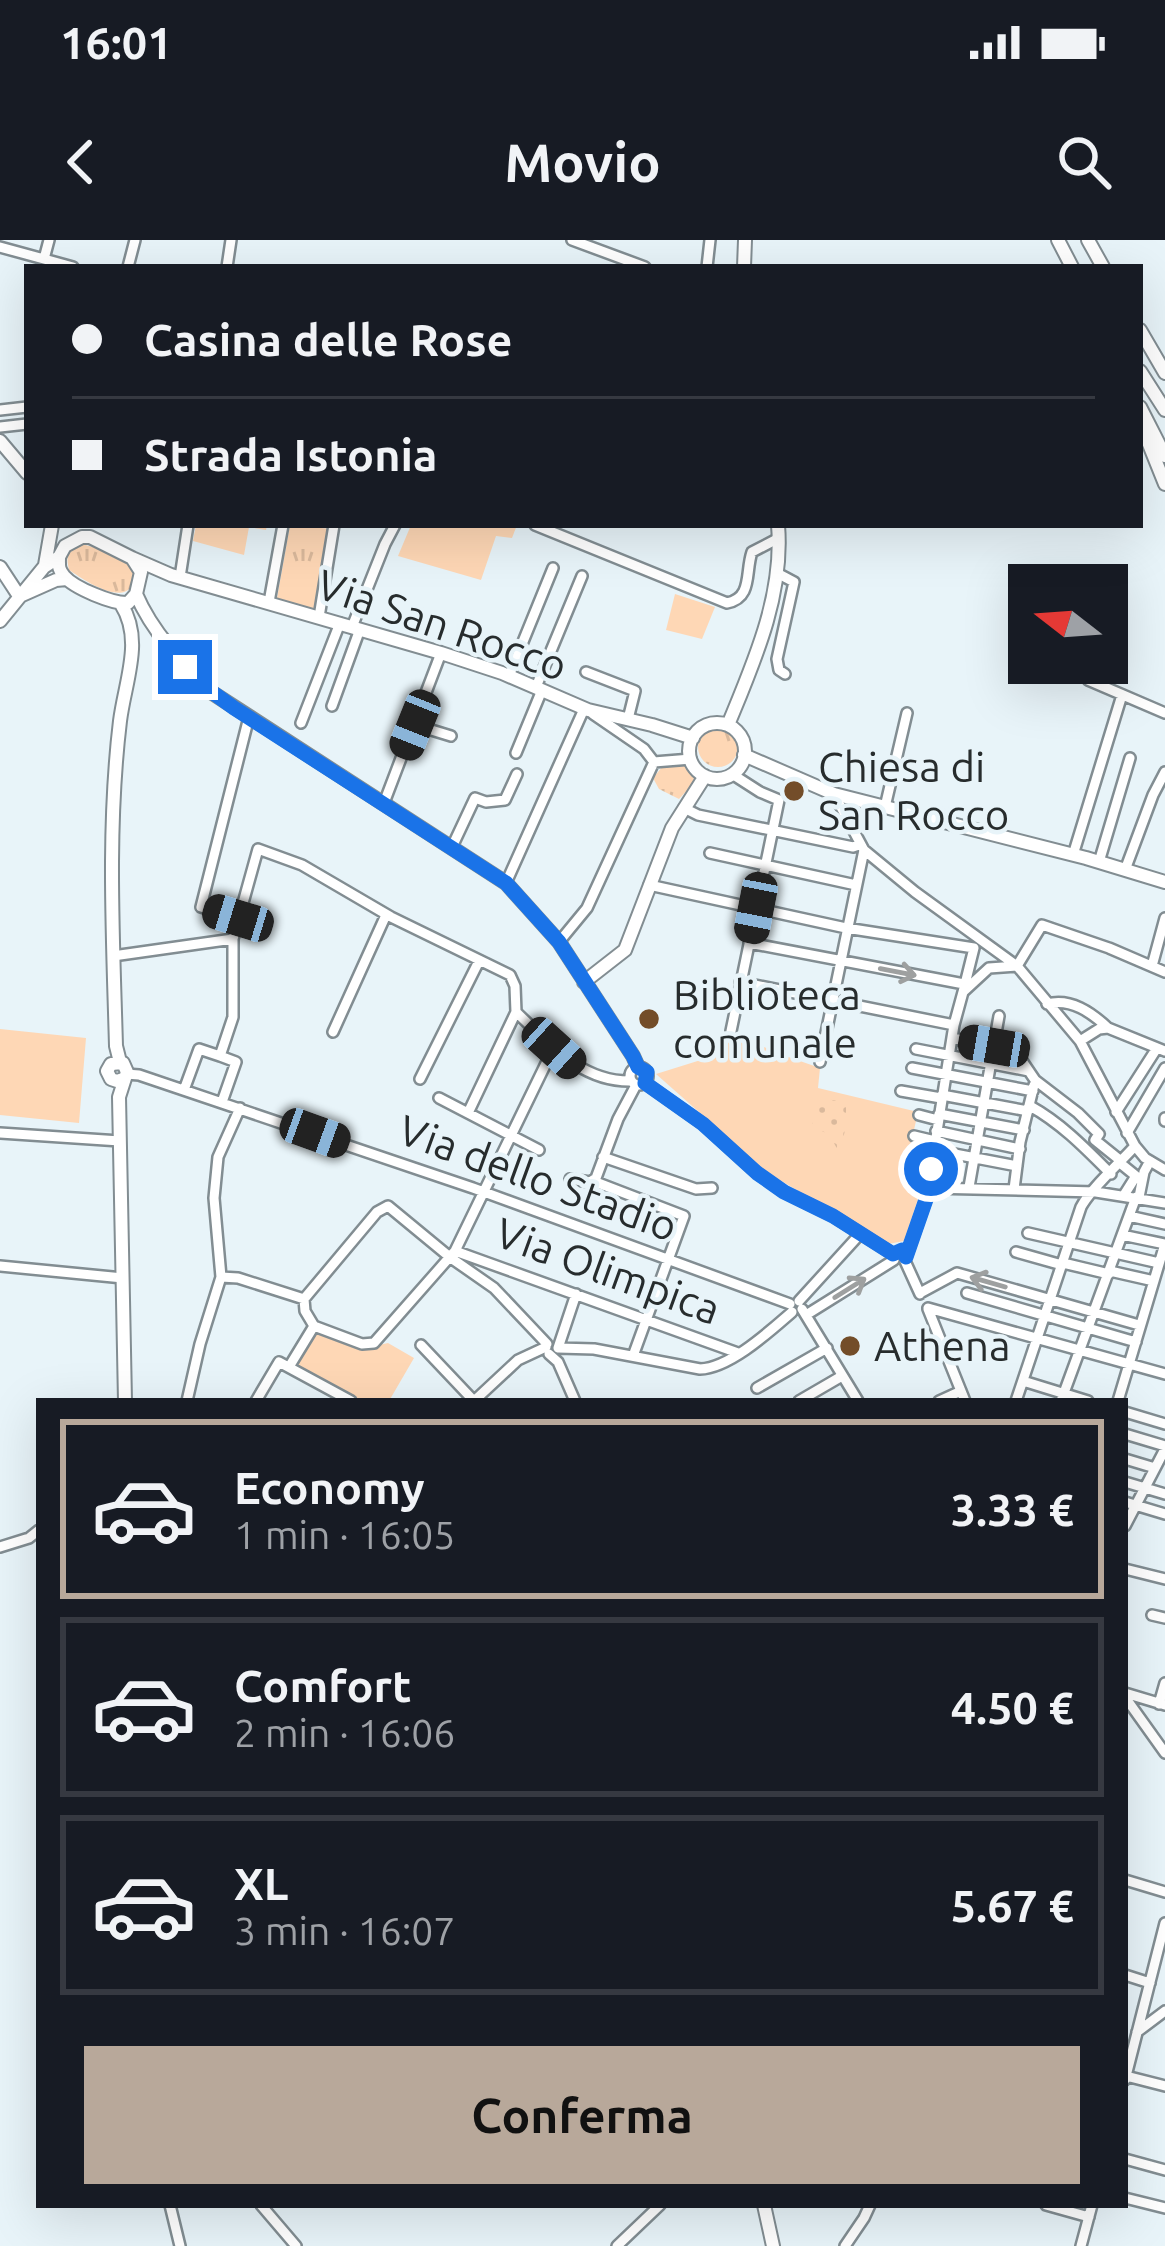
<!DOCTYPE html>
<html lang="it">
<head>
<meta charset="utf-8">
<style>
  :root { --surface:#171b24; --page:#242831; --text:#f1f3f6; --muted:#9ea1a6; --line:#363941; --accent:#b8a89a }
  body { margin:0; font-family:Ubuntu,sans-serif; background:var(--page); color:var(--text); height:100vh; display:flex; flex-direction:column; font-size:45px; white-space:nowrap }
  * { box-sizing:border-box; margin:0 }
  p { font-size:39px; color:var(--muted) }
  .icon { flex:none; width:66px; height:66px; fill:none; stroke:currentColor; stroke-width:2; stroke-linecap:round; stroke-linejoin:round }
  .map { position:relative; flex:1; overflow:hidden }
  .sheet { position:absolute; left:36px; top:1158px; width:1092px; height:810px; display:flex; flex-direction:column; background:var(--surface); border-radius:0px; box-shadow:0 12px 48px #0002 }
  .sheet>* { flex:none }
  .top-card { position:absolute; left:24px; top:24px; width:1119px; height:264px; border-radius:0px; box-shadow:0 12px 48px #0002; display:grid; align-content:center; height:264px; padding:0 48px; background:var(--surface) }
  .needle { width:78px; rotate:287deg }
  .buttons { position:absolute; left:1008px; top:324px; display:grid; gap:24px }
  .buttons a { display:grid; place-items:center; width:120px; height:120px; border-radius:0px; background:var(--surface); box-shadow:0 12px 48px #0002; font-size:60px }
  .end { position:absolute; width:54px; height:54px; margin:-27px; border:15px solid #1a73e8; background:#fff; box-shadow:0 0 0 6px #fff }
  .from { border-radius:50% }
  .car { position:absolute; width:36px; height:72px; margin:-36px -18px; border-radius:15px; box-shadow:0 0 9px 3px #0007; background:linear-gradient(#222 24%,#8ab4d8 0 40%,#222 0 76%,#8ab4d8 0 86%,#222 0) }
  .top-card b { display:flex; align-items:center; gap:42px; height:114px; font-size:45px }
  .top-card b+b { border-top:3px solid var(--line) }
  .top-card i { width:30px; height:30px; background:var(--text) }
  ul { padding:21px 0 0; list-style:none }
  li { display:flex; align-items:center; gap:36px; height:180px; margin:0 24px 18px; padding:0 24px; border:6px solid var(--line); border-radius:0px }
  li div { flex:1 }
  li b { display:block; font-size:45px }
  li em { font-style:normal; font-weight:700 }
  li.current { border-color:var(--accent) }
  li>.icon { width:108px; height:108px; stroke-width:1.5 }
  .primary-button { display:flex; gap:24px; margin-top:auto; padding:24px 48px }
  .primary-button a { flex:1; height:138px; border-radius:0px; background:var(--accent); color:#111; font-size:48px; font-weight:700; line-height:138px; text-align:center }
  .status { display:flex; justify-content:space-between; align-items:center; height:84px; padding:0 60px; background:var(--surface); direction:ltr }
  .status svg { height:33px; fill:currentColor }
  header { display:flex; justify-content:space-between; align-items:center; height:156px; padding:0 48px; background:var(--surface); font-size:54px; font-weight:700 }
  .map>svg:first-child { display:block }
  .grass { fill:url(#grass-tufts) }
  .park { fill:#fed7b5 }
  .garden { fill:url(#garden-dots) }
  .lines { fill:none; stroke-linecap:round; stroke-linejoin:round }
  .street-casing { stroke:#828d92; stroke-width:14 }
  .secondary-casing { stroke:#828d92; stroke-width:16 }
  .street { stroke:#fff; stroke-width:9 }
  .secondary { stroke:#fff; stroke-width:12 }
  .oneway { stroke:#9ea0a0 }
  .route { stroke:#1a73e8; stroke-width:15 }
  .poi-dot { fill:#734d29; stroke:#e8f4f9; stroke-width:4.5 }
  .labels { text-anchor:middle; stroke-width:9; stroke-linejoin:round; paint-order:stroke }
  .street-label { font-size:42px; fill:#272c2d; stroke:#e8f4f9 }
  .poi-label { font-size:42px; fill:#272c2d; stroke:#e8f4f9; text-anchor:start }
</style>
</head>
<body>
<div class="status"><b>16:01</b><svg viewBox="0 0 49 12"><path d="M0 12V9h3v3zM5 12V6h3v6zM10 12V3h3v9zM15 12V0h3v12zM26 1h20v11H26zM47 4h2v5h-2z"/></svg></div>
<header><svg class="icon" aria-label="back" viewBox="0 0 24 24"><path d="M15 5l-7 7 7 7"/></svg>Movio<svg class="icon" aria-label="search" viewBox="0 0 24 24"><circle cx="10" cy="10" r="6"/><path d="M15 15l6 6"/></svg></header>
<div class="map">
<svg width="1165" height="2006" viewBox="0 0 1165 2006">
  <defs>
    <pattern id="grass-tufts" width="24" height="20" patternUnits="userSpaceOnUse" patternTransform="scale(3)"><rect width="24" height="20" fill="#fed7b5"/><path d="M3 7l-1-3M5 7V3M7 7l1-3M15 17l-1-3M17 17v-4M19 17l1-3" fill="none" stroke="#dab99c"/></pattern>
    <pattern id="garden-dots" width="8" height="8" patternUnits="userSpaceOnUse" patternTransform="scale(3)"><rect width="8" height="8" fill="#fed7b5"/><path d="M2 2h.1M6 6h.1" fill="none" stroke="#dab99c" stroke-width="1.8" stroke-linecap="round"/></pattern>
  </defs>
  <rect width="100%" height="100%" fill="#e8f4f9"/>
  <path class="grass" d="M290,285L332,289L317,370L277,358Z
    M77,304C90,304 125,317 132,327C136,333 136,340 132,346C119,365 83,339 69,330C66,316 67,313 77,304Z
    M698 507a20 20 0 1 1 40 0a20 20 0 1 1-40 0Z
    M678,524L690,527L695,535L692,545L679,559L659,549L653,538L662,527Z"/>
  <path class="park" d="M196,285H267L266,290L249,287L244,315L193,301Z
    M411,285H517L512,298L496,296L481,340L398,316Z
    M675,354L715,367L702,399L666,390Z
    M0,789L86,798L79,883L0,875Z
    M728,790L777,813L820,828L818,848L918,872L907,921L918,959L904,1001L888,1004L768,933L656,834L720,814Z
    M315,1090L366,1108L388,1103L414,1118L389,1161H357L295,1125Z"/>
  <path class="garden" d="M818,858L846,862V885L840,914L829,894L812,887Z"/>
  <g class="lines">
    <g class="street-casing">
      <path id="street" d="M572,0L645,27
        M0,7L73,27
        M44,19L49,0
        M128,27L135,0
        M227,27L231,0
        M707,27L710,0
        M0,170L27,167
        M0,187L27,184
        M535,285L727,363C753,358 745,332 752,312L779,298
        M777,333L794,342L777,419L779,430L785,434
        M180,337L188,285
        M269,362L283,285
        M319,377L334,285
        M352,387L385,304L395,285
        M586,432L635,451L628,479
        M509,436L553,328
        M1088,440L1165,473
        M536,447L582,336
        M332,466L360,389
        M593,474L644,509L654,522
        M301,483L340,383
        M415,485L451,496
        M516,513L542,450
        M834,554L864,610L915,652L1017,726L1080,801L1135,906L1145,918L1165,930
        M384,563L441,413
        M885,567L907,473
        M684,568L698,575L853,607L859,605
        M452,607L475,558L486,562L505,560L517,534
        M710,613L856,645
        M1073,615L1122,455
        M1099,622L1130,518
        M1125,630L1153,555L1165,532
        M506,643L584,469
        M649,645L846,688L974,708L963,752
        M238,678L201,667L249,477
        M559,702L587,668L654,522L691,519
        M749,703L964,744
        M113,716L233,699
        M1152,726L1165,678
        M740,742L954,785
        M1047,764C1071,758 1091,772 1108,788
        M731,791L779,560L760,552L732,534
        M333,792L386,675
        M952,798L1014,809L1035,840L1078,873L1099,894L1095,900L1121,921
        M1080,801L1099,789L1108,788L1165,811
        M916,809L1029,831
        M820,822L864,610
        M630 836a9 9 0 1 1 18 0a9 9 0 1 1-18 0Z
        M912,828L1033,851
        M126,834L139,835L473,948L790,1064
        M420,839L479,721
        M645,843L703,884L757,933L784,952L833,976L893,1014
        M184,850L199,809L220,816
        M901,851L941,858
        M942,855L1028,871
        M439,858L539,910
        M222,862L236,822L220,816L233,777V699L258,609L302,625L391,677L510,735L515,746L516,772C550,804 581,842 631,841
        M1030,866C1061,883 1086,909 1111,934
        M1116,872L1157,808
        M468,873L516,772
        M939,874L1024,890
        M919,875L938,880
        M1165,878V881
        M936,891L1020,909
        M0,893L120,901
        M1127,893L1165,828
        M914,896L935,901
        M934,910L1017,926
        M603,917L696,949L712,948
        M1120,923L1136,936L1124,955
        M911,930L930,933
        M570,939L590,942L596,938L618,879L636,845
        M593,941L684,976L633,1116
        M969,947L999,776
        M930,948L1096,952L1165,963
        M1014,949L1020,902L1034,845
        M1139,957L1144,932L1150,921
        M1129,976L1165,984
        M1028,993L1159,1023
        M1122,995L1165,1004
        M455,1011L738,1113
        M1016,1012L1062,1025
        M906,1017L930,948V935L954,785L963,752L989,728L1017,726L1042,685L1109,708L1165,732
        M905,1021L920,1054
        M1063,1023L1109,1034
        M0,1026L123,1038
        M1110,1031L1154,1041
        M221,1037L238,1038L304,1059
        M920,1053L957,1033L1139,1085
        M967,1053L1136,1102
        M576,1054L558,1108L594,1109L700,1129C730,1128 770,1091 792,1072
        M799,1061L860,994
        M928,1068L1165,1134
        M802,1069L858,1161
        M928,1069L965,1161
        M806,1075L894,1020
        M314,1086L362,1104L374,1103L455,1011L554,807
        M314,1086L305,1071L304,1059L377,972L388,966L451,1018L494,1048L547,1104
        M421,1105L474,1161
        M549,1114L558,1122L575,1161
        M289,1127L314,1086
        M1023,1141L1088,1161
        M757,1148L827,1108
        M187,1161L200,1104L221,1037L214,958L218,917L240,868
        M256,1161L279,1122L351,1161
        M474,1161L518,1120L546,1107
        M799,1161L842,1136
        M939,1161L961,1151
        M1016,1161L1081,967C1091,948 1119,924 1135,906
        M1061,1161L1136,957
        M1118,1161L1165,1004
        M1125,1172L1165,1184
        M1125,1194L1165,1206
        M1125,1219L1155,1228
        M1125,1242L1165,1254
        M1125,1262L1165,1274
        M1125,1286L1165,1209
        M0,1307L29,1298L39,1290
        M1125,1329L1165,1339
        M1152,1375L1165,1378
        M1125,1453L1165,1465
        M1125,1457L1165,1513
        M1159,1464L1165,1443
        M1125,1640L1165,1652
        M1125,1735L1150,1743
        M1137,1792L1165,1771
        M1126,1836L1165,1846
        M1125,1840L1165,1683
        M1125,1919L1165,1930
        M1125,1958L1165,1968
        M170,1965L180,2006
        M261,1965L296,2006
        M1046,1965L1089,1977
        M617,2006L660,1965
        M845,2006L864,1978L870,1965
        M1081,2006L1092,1965"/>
    </g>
    <g class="secondary-casing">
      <path id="secondary" d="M1058,0L1072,27
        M1088,0L1103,27
        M744,27L745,0
        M1140,90L1165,133
        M1140,131L1165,170
        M1140,167L1165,216
        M1140,182L1165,244
        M0,201L27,233
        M132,318L171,335L441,413L502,433L588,470L652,485L693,498
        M45,325L52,285
        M0,327L19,356
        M136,354C152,392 183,424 211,452L506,643L559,702L633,816L638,827
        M20,356L56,340L67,339
        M0,381L44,327L59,317L65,306L82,297H90L132,318L141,332L136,354L128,363C113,364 74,348 64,336C58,329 59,326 59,317
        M689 511a28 28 0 1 1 56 0a28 28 0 1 1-56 0Z
        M728,485C754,422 784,355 778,285
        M744,515L834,554L1086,618L1165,642
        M584,742L625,710L672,588L705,536
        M120,822L116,806C113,697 107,589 120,481C125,441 144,400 121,364
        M123,839L117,841L111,839L107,831L111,824L123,823L127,832L119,857L125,1161
        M764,1965L773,2006"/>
    </g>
    <use href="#street" class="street"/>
    <use href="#secondary" class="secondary"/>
  </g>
  <defs><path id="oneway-shaft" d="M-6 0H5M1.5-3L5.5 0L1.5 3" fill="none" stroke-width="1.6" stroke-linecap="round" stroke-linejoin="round" transform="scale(3)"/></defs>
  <g class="oneway">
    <use href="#oneway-shaft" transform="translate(898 732) rotate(11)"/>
    <use href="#oneway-shaft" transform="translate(988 1042) rotate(-164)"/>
    <use href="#oneway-shaft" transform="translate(850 1048) rotate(-32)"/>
  </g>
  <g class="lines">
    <path class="route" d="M185,427L212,452L234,468L506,643L559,702L633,816L638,827L647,832L645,843L703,884L757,933L784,952L833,976L893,1014L902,1010L906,1017L930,948L931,929"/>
  </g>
  <g class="poi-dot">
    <circle cx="794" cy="551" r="12"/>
    <circle cx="649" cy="779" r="12"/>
    <circle cx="850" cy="1106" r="12"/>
  </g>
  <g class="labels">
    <g class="street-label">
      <text transform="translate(442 385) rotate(19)" y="15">Via San Rocco</text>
      <text transform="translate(538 938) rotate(20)" y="15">Via dello Stadio</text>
      <text transform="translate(608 1031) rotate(20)" y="15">Via Olimpica</text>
    </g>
    <g class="poi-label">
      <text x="818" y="542">Chiesa di<tspan x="818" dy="48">San Rocco</tspan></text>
      <text x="673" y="770">Biblioteca<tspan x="673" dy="48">comunale</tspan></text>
      <text x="874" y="1121">Athena</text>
    </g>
  </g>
</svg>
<div class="buttons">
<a><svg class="needle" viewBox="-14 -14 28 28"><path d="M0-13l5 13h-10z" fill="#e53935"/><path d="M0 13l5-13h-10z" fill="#9ea1a6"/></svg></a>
</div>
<i class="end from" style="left:931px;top:929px"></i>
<i class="end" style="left:185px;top:427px"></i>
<i class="car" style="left:415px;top:485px;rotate:202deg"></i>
<i class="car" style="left:756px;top:668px;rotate:191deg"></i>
<i class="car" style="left:238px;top:678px;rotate:287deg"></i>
<i class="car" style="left:994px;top:806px;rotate:280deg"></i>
<i class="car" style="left:554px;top:808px;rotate:132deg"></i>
<i class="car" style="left:315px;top:893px;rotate:110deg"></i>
<div class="top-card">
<b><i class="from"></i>Casina delle Rose</b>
<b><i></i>Strada Istonia</b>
</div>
<section class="sheet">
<ul>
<li class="current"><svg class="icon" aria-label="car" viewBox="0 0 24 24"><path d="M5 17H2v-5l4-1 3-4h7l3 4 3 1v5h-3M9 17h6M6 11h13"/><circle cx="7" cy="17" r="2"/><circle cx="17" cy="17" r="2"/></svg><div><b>Economy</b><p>1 min · 16:05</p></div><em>3.33 €</em></li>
<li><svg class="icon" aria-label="car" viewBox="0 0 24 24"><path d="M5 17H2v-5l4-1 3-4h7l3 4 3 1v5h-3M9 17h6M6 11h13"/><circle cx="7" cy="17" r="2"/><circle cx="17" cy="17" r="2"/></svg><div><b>Comfort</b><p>2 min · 16:06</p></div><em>4.50 €</em></li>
<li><svg class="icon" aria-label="car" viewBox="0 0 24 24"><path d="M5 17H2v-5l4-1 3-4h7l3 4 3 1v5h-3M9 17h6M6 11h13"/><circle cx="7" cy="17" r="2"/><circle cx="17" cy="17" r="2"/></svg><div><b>XL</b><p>3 min · 16:07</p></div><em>5.67 €</em></li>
</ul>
<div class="primary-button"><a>Conferma</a></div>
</section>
</div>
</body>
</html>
